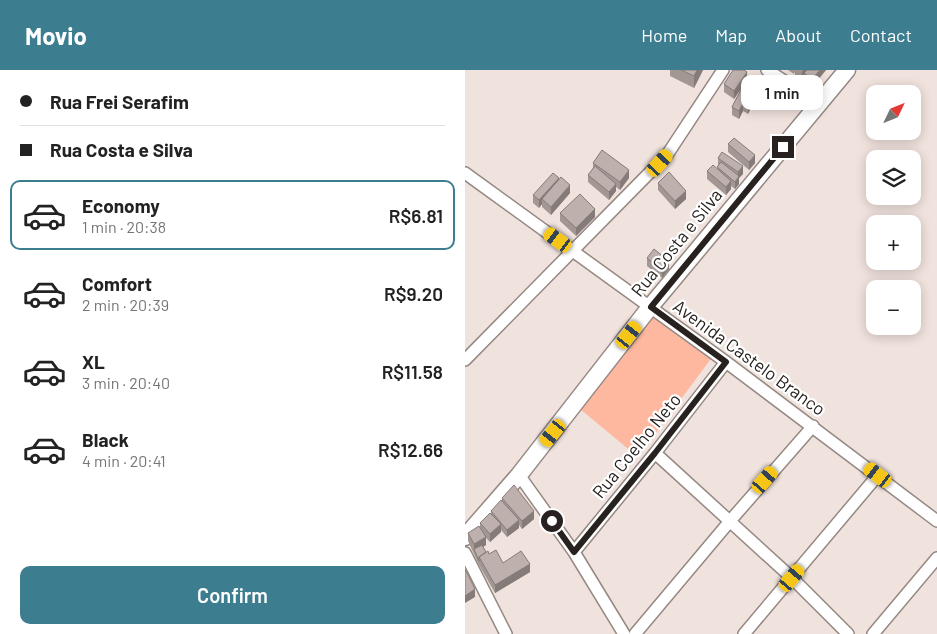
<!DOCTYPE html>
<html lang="en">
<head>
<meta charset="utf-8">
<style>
  :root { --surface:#fff; --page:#f6f6f6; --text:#222; --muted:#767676; --line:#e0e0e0; --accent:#3d7d90 }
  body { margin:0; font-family:Barlow,sans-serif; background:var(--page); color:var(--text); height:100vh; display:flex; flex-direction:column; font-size:19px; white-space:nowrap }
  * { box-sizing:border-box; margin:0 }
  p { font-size:16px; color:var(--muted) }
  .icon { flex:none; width:28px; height:28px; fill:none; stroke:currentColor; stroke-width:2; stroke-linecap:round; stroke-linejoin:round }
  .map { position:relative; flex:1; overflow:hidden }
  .details { display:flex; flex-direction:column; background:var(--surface); width:465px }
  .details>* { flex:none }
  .top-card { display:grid; align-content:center; height:110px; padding:0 20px; background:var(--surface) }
  .needle { width:32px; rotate:47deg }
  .controls { position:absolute; left:401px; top:15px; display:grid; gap:10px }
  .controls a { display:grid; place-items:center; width:55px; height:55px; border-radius:10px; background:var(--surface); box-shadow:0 2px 12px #0003; font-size:25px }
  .end { position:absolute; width:22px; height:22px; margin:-11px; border:6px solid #272220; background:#fff; box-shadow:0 0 0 2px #fff }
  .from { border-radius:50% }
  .bubble { position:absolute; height:35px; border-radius:10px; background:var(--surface); box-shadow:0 2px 12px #0003; font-size:16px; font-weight:600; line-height:35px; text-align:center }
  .car { position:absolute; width:15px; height:30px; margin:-15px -8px; border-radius:6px; box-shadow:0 0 4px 1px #0007; background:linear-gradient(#f5c518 24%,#345 0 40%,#f5c518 0 76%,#345 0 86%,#f5c518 0) }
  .top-card b { display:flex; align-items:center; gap:18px; height:48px; font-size:19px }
  .top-card b+b { border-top:1px solid var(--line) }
  .top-card i { width:12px; height:12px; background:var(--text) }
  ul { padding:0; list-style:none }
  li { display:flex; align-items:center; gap:15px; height:70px; margin:0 10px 8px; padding:0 10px; border:2px solid transparent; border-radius:10px }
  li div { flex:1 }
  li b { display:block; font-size:19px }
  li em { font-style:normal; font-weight:600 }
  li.on { border-color:var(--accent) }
  li>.icon { width:45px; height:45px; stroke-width:1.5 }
  .cta { display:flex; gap:10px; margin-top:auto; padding:10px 20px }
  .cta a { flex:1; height:58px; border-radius:10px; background:var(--accent); color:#fff; font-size:20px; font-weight:600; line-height:58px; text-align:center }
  header { display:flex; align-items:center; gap:30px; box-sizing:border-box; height:70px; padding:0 25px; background:var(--accent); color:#fff }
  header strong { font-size:24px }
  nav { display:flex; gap:28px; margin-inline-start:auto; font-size:18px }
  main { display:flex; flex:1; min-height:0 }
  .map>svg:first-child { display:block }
  .green { fill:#fdb89f }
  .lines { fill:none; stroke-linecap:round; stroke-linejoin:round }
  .street-casing { stroke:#958883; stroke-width:14 }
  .secondary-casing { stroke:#958883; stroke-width:19 }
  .street { stroke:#fff; stroke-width:11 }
  .secondary { stroke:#fff; stroke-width:16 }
  .wall { fill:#a39794 }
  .shaded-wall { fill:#857b78 }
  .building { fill:#beb0ac; stroke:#857b78 }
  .route { stroke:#272220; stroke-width:6 }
  .labels { text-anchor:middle; stroke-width:4.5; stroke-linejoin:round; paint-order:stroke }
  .street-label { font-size:18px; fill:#272220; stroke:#fff }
</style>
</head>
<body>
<header>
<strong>Movio</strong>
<nav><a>Home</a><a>Map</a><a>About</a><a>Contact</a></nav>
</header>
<main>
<section class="details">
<div class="top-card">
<b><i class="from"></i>Rua Frei Serafim</b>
<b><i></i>Rua Costa e Silva</b>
</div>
<ul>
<li class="on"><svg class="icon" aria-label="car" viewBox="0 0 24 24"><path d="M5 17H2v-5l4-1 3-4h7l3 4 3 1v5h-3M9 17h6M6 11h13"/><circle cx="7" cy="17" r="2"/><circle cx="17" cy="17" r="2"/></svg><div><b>Economy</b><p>1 min · 20:38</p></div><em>R$6.81</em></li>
<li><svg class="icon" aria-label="car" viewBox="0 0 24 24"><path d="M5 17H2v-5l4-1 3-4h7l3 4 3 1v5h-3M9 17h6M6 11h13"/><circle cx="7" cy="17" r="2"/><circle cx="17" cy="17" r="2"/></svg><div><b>Comfort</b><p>2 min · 20:39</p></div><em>R$9.20</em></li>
<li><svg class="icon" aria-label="car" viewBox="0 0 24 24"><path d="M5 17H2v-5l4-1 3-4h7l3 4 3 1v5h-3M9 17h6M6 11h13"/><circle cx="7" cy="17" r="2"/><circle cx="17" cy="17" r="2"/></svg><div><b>XL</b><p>3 min · 20:40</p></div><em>R$11.58</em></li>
<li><svg class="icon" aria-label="car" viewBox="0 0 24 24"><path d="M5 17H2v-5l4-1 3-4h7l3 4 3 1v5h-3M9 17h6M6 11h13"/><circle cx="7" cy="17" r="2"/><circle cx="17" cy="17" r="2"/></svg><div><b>Black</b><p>4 min · 20:41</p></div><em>R$12.66</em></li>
</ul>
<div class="cta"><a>Confirm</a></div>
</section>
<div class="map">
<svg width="472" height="564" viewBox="0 0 472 564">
  <rect width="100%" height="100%" fill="#f0e2dd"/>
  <path class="green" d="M189,242L248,286L173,387L115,339Z"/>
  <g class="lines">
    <g class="street-casing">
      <path id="street" d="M302,0L354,33
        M0,103L261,292L472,451
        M0,290L202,85L258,0
        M190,383L327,508L383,564
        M54,405L109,482L159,564
        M109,482L190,383L261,292
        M0,483L41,564
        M170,564L265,451L348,356
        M279,564L413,405
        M408,564L472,488"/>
    </g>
    <g class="secondary-casing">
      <path id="secondary" d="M0,467L54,405L185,237L382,0"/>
    </g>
    <use href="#street" class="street"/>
    <use href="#secondary" class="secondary"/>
  </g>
  <path class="wall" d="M205,0H238L229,18L205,6Z
    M323,0H361L347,17L339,11V6L337,10L330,6V2L329,4Z
    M282,8L295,20L283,44L278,41L274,49L267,45V37L278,15L269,29L259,22V14Z
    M263,74L290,93L284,100L263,82Z
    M253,88L278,104L274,108V114L270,119L266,116V119L261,125L242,109V101L252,99L253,96Z
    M128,93L164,108L155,120L151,117V121L144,130L123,112V105L128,98Z
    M94,110L105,123L86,145L77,137V134L74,138L68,133V125Z
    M193,113L221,129L210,139L193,120Z
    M95,143L130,147L111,166L95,151Z
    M182,188L204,199L197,208L182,196Z
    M37,428L69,449L57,459L54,455V458L42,467L36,460V462L25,472L21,468V475L18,477L21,482L38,493L65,502L30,523L14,495L3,471V463L15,457V453L26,444V441L37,431Z"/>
  <path class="shaded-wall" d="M232,0H238L229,18V6Z
    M338,0H343L339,3V6L337,10V2Z
    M355,0H361L347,17V9Z
    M282,2V10L269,29V21Z
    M295,12V20L283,44V36Z
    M278,33V41L274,49V41Z
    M290,85V93L284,100V92Z
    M278,96V104L274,108V114L270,119V112L273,108V102Z
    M164,100V108L155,120V112Z
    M94,108V116L77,129V134L74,138V130Z
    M266,111V119L261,125V117Z
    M151,114V121L144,130V122Z
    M105,115V123L86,145V137Z
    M221,121V129L210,139V131Z
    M130,139V147L111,166V158Z
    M204,191V199L197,208V200Z
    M69,441V449L57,459V451Z
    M54,450V458L42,467V460Z
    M36,454V462L25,472V464Z
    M21,467V475L10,481L9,479V482V474Z
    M65,494V502L30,523V515Z
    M10,519V527L0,533V526Z"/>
  <path class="building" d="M216,0H232L229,6Z
    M268,0H279L282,2L269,21L259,14Z
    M342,0H355L347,9L339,3Z
    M283,6L295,12L283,36L278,33L274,41L267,37Z
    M269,68L290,85L284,92L263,74Z
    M137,80L164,100L155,112L128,93Z
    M257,82L278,96L273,102L253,88Z
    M256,92L274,106L270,112L252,97Z
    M248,95L266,111L261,117L242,101Z
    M130,96L151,114L144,122L123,105Z
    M204,102L221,121L210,131L193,113Z
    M88,103L94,108L74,130L68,125Z
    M96,107L105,115L86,137L77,129Z
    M115,124L130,139L111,158L95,143Z
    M189,179L204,191L197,200L182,188Z
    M49,415L69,441L57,451L37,428Z
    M36,430L54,450L42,460L26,441Z
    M25,443L36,454L25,464L15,453Z
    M14,456L21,467L9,474L3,463Z
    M17,475L21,482L14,487V491L9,479Z
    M31,480L38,493L56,481L65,494L30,515L14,487L23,481L24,484Z
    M0,499L10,519L0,526Z"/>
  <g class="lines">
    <path class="route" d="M87,451L109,482L190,383L261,292L186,237L318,77"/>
  </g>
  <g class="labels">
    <g class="street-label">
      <text transform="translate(212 173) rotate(-51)" y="6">Rua Costa e Silva</text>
      <text transform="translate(284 288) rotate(36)" y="6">Avenida Castelo Branco</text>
      <text transform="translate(172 376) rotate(-51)" y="6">Rua Coelho Neto</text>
    </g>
  </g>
</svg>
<div class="controls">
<a><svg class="needle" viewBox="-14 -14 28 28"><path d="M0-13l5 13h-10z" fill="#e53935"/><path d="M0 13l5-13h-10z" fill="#767676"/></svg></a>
<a><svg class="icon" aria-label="layers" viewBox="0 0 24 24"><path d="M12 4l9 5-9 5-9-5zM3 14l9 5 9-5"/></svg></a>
<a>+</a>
<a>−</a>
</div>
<i class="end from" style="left:87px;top:451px"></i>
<i class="end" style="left:318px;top:77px"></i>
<div class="bubble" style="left:276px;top:5px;width:82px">1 min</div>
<i class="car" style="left:195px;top:93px;rotate:42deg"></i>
<i class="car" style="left:93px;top:170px;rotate:306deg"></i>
<i class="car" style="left:164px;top:265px;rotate:38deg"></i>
<i class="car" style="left:88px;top:363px;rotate:219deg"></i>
<i class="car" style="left:413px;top:405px;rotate:307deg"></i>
<i class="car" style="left:300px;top:410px;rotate:41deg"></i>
<i class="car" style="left:327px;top:508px;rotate:40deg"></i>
</div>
</main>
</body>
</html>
